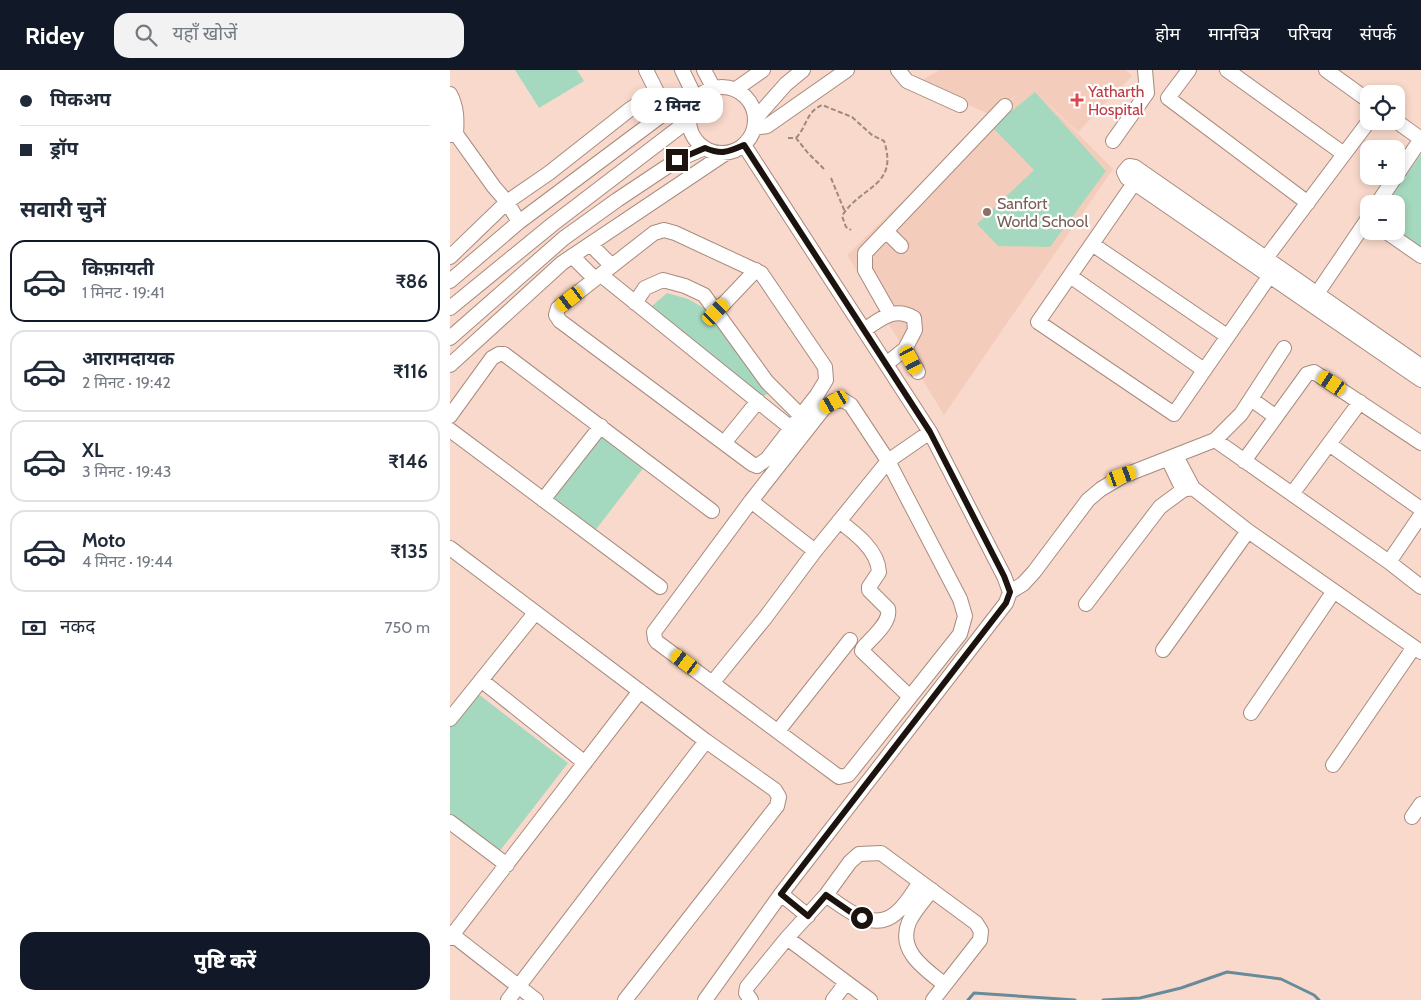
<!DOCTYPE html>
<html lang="hi">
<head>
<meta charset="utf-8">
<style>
  :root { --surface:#fff; --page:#f2f2f3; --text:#1f2937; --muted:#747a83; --line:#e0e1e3; --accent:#111827 }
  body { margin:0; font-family:Cabin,"Noto Sans Devanagari",sans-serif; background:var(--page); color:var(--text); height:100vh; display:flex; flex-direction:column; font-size:19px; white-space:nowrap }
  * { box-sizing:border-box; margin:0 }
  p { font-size:16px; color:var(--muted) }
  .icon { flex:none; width:28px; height:28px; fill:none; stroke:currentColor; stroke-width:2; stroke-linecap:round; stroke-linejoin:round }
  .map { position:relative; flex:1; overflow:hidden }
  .panel { display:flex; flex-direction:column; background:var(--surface); width:450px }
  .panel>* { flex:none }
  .guide { display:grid; align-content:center; height:110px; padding:0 20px; background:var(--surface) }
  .fabs { position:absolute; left:910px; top:15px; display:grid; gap:10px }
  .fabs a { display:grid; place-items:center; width:45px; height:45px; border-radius:10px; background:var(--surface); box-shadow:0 2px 8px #0003; font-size:25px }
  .end { position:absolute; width:22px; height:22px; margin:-11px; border:6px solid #1d130e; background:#fff; box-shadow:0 0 0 2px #fff }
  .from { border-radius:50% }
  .bubble { position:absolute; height:35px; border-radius:15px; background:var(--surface); box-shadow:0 2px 8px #0003; font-size:16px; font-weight:800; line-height:35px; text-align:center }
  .car { position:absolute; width:15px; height:30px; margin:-15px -8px; border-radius:6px; box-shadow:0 0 4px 1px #0007; background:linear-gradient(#f5c518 24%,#345 0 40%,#f5c518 0 76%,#345 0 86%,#f5c518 0) }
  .guide b { display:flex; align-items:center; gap:18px; height:48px; font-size:19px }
  .guide b+b { border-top:1px solid var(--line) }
  .guide i { width:12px; height:12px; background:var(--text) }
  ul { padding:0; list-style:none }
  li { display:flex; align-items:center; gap:15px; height:82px; margin:0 10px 8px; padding:0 10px; border:2px solid var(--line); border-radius:15px }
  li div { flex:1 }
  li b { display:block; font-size:19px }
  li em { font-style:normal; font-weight:800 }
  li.current { border-color:var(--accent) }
  li>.icon { width:45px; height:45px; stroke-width:1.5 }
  h2 { padding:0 20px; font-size:22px; line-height:60px }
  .pay { display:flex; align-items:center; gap:12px; height:55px; padding:0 20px; font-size:19px }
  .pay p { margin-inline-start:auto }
  .button { display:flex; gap:10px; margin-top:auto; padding:10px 20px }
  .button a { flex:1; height:58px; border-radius:15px; background:var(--accent); color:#fff; font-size:20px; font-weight:800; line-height:58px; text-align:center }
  header { display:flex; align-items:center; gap:30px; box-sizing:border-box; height:70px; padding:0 25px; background:var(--accent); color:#fff }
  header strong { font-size:24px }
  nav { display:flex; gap:28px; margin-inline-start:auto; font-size:18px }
  .search { width:350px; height:45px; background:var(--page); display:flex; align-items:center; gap:12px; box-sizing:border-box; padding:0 18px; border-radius:15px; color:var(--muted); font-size:19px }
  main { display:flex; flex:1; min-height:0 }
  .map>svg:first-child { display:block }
  .built { fill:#f4ccbb }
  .green { fill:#a5d9bf }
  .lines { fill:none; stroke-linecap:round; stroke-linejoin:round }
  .stream { stroke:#678b9b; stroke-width:3 }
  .minor-casing { stroke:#a88b7e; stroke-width:16 }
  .path { stroke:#9f887e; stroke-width:2; stroke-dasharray:5 2.5; stroke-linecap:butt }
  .minor { stroke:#fff; stroke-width:14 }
  .route { stroke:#1d130e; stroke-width:6 }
  .health-dot { fill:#e0444e; stroke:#fff; stroke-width:2 }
  .education-dot { fill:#8d6e63; stroke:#fff; stroke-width:2 }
  .labels { text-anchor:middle; stroke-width:4.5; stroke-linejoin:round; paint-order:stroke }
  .health-label { font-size:16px; fill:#be3a42; stroke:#fff; text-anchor:start }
  .education-label { font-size:16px; fill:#785e54; stroke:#fff; text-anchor:start }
</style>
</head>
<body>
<header>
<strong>Ridey</strong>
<div class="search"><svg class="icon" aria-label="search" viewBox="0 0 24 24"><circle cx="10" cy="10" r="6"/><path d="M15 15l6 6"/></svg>यहाँ खोजें</div>
<nav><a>होम</a><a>मानचित्र</a><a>परिचय</a><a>संपर्क</a></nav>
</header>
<main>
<section class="panel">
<div class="guide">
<b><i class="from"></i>पिकअप</b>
<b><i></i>ड्रॉप</b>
</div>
<h2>सवारी चुनें</h2>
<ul>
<li class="current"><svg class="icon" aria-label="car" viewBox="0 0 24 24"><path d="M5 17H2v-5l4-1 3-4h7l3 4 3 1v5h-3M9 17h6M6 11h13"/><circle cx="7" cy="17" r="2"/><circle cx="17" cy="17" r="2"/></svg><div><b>किफ़ायती</b><p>1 मिनट · 19:41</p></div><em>₹86</em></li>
<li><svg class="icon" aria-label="car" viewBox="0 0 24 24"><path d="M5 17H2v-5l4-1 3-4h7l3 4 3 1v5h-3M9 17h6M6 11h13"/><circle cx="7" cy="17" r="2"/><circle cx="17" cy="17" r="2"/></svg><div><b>आरामदायक</b><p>2 मिनट · 19:42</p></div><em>₹116</em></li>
<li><svg class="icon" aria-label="car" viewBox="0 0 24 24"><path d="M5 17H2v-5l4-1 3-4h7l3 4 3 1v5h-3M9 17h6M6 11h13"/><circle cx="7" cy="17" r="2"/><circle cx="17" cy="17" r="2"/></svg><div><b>XL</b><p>3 मिनट · 19:43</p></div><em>₹146</em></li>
<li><svg class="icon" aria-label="car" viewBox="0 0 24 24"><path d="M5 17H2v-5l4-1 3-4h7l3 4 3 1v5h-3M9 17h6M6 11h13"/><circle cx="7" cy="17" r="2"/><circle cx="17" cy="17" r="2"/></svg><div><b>Moto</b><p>4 मिनट · 19:44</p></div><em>₹135</em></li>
</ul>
<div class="pay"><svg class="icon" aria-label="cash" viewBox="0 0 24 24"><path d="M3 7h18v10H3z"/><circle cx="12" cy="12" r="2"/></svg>नकद<p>750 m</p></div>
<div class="button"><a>पुष्टि करें</a></div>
</section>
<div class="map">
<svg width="971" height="930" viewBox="0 0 971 930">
  <rect width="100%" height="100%" fill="#f9d9cb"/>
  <path class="built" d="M490,0H676L682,6L628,62L581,17L663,99L494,345L397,185L503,82L572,21L541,45L468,12Z"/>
  <path class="green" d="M65,0H127L134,11L89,38Z
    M585,22L656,101L600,177L548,176L527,154L584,100L542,57Z
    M971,84V179L946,161V134H936Z
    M217,223L238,229L261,242L318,324L308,328L203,244L202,236Z
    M153,365L194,397L144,462L102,428Z
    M23,620L118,693L49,782L0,744V649Z"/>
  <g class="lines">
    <path class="stream" d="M518,930L524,923L625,930
      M653,930L690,928L731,918L777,902L831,909L864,925L869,930"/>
    <g class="minor-casing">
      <path id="minor" d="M232,0L246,29
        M254,0L263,17
        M448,0L457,11L510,35
        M739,0L718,28L858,133
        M777,0L894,84
        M876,0L919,31
        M239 50a33 33 0 1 1 66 0a33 33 0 1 1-66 0Z
        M286,19L313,0
        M0,24C7,37 7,50 6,64
        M306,48L336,14L353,0
        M946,51L971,69
        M305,58L317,56L397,0
        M0,65L6,64L44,117L57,132L69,152
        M663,71L697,23L695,0
        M689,106L588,252L724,344L825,198
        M946,106L971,69
        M927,134L946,106
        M214,160L225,163L311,203L375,297L376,310L367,325L317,389L307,396L302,394L110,251L106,245L108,238L204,163Z
        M436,161L451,176
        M935,161L971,186
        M140,174L162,196
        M642,174L777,266
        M122,186L145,209
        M0,187L57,132L99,103L179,40L207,22L196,0
        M816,188L919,51
        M151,205L341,358
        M620,206L754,300
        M0,211L69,152L224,36L243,34
        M862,231L919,147
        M185,233L195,218L213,210L235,216L254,225L317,312L351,346
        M0,238L103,154L239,50
        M266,242L306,200
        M440,244L415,200V183L555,36
        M414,260C431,249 444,236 464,248L465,260L455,279L436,294
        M0,268L114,168L167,130L227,90L255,78
        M455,279L468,302
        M0,295L112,193L276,83
        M971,296L685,97L679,96L674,102L677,108L971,310
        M801,329L826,347
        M393,330L401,335L438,391L510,529L515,546L510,564L403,699L398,705L389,707L207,572L205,569L204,562L301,431L374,338L384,331Z
        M0,346L42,288L49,284H54L262,441
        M0,360L210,517
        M765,370L939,492L971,517
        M274,373L308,331
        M879,374L971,439
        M726,386L743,418
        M718,389L733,420
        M794,391L857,304L864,302L971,373
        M842,424L910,332
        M93,430L151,356
        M301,431L365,481
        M389,451C405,463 428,480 429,502L419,517V520L438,539C441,553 421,568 413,578L412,581L460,627
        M0,478L256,671L325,720L329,727L327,736L175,930
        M939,492L971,445
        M560,522L573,514L584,502L638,430L651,419L673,406L765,370L791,344L834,278
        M636,534L710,437L733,420L743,418L798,461L971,582
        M713,580L798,461
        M31,610L135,693
        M263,612L315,548L365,481L438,391L480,362
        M801,643L884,521
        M0,649L85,543
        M328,661L400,570
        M883,695L964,577
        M962,747L971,734
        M0,752L57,795
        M482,820C474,830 464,841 459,852C447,881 475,899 494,914
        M331,824L358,846
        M376,825C395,839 424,863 446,843C456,835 463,822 470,812
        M0,863L86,930
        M0,868L190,621
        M337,868L420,930
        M58,930L256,671
        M255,930L331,824L556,533L560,522L554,506L480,362L294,75
        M301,930L296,923L297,917L337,868L376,825L400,792L409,784L431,783L526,853L531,861L530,870L483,930
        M383,930L396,913"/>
    </g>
    <path class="path" d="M338,68H346L358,83L374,99
      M346,68C358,55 355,43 372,35L402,47L422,65L434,71C449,117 411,115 392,146L396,157L401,160
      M381,108L395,142"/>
    <use href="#minor" class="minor"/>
  </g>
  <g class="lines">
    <path class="route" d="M227,90L255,78C272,85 278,82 294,75L480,362L554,506L560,522L556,533L331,824L358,846L376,825L402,843L412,848"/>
  </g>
  <path class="health-dot" d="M624.5 22.5h5v5h5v5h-5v5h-5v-5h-5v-5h5z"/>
  <circle class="education-dot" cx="537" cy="142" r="5"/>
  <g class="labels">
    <g class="health-label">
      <text x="638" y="27">Yatharth<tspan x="638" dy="18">Hospital</tspan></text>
    </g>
    <g class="education-label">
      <text x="547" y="139">Sanfort<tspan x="547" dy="18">World School</tspan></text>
    </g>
  </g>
</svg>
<div class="fabs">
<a><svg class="icon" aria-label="locate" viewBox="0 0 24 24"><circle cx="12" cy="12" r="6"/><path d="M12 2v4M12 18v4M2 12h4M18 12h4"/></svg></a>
<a>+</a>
<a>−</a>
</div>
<i class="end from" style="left:412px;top:848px"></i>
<i class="end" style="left:227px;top:90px"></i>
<div class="bubble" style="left:181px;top:18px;width:92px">2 मिनट</div>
<i class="car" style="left:120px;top:229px;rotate:232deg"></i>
<i class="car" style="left:266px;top:242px;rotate:44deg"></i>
<i class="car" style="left:461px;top:290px;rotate:152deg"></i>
<i class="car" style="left:882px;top:313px;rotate:304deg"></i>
<i class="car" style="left:384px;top:332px;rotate:240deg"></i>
<i class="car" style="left:672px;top:406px;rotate:70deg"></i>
<i class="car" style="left:235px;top:592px;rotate:306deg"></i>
</div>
</main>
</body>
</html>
